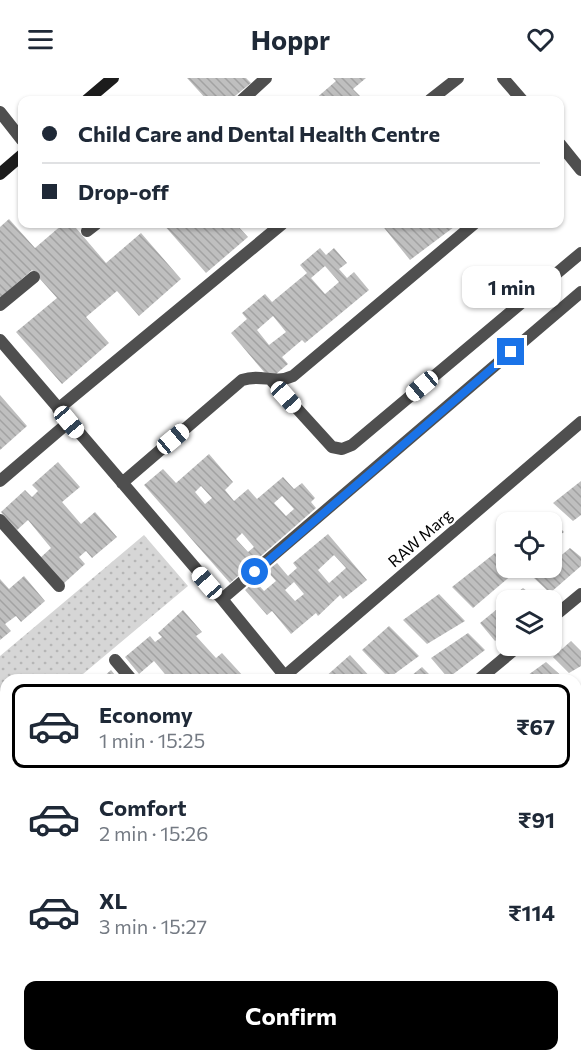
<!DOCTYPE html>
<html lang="en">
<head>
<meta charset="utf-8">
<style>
  :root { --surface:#fff; --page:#f6f6f7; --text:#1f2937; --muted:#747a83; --line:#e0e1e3; --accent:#000 }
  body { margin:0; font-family:Commissioner,sans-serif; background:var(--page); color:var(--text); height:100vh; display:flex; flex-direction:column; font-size:22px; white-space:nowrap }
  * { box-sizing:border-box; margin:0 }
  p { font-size:20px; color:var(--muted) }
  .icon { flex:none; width:33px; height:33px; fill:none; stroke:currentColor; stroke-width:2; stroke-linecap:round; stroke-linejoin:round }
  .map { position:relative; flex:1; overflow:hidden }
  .sheet { position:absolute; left:0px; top:596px; width:582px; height:388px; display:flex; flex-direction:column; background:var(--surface); border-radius:18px 18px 0 0; box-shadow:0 2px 4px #0004 }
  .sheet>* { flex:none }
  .top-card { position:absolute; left:18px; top:18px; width:546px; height:132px; border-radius:12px; box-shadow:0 2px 4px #0004; display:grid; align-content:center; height:132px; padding:0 24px; background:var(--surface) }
  .controls { position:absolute; left:496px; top:434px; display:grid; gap:12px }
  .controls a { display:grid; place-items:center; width:66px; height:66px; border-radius:12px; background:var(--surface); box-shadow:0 2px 4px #0004; font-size:30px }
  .end { position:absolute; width:27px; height:27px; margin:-14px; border:8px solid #1a73e8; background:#fff; box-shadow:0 0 0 3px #fff }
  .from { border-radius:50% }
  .bubble { position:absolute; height:42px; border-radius:12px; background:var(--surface); box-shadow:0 2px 4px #0004; font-size:20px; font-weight:700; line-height:42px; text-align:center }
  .car { position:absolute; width:18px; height:36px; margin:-18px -9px; border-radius:8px; box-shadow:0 0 4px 2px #0007; background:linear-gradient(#fff 24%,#345 0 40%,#fff 0 76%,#345 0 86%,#fff 0) }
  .top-card b { display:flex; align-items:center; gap:21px; height:57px; font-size:22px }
  .top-card b+b { border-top:2px solid var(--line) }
  .top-card i { width:15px; height:15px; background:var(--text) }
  ul { padding:10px 0 0; list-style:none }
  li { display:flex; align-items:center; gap:18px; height:84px; margin:0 12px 9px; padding:0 12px; border:3px solid transparent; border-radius:12px }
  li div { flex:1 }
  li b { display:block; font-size:22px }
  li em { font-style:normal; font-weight:700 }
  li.current { border-color:var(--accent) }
  li>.icon { width:54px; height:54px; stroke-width:1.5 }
  .button { display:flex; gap:12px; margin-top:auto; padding:12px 24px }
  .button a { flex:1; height:69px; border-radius:12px; background:var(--accent); color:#fff; font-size:24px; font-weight:700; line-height:69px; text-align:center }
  header { display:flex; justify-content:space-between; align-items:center; height:78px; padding:0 24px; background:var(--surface); font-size:27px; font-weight:700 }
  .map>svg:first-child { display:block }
  .green { fill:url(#green-dots) }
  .building { fill:url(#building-back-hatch); fill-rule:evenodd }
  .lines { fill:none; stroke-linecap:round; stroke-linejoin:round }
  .street { stroke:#4f4f4f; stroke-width:12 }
  .secondary { stroke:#1c1c1c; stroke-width:12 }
  .route { stroke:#1a73e8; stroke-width:8 }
  .labels { text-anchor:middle; stroke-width:4.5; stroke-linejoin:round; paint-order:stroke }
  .street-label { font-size:16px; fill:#000; stroke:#fff }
</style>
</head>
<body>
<header><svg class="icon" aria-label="menu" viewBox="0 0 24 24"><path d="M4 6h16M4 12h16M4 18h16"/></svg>Hoppr<svg class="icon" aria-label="heart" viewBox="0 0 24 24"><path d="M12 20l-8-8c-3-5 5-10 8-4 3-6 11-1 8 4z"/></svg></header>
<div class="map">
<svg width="581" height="983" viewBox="0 0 581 983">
  <defs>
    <pattern id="green-dots" width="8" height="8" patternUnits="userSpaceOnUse" patternTransform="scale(1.5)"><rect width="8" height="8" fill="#d6d6d6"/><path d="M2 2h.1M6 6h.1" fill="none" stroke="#b6b6b6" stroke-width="1.8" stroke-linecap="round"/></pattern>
    <pattern id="building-back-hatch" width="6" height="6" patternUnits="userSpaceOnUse" patternTransform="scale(1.5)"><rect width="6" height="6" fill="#bfbfbf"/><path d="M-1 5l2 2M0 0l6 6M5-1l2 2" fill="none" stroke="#a2a2a2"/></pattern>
  </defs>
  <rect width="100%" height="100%" fill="#fff"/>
  <path class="green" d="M144,457L188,508L77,601L6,602V661L0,666V578Z
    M581,621V683L576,677V625Z"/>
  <path class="building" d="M187,0H246L251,5L230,22H207Z
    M333,0H366L353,11L364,22H314L336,3Z
    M9,141L35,170L63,146H81L76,150L106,185L141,155L181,201L139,238L117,213L86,239L109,265L62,306L16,254L57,220L32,192L0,220V149Z
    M163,146H236L248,159L206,195Z
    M381,146H458L410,182Z
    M320,170L326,177L334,170L347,185L339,191L347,200L354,194L369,212L305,265L302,262L282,279L288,286L270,301L231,255L247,241L242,235L265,216L272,224L307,195L300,187ZM325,188L339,204L325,216L311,200ZM273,238L286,254L269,267L257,252Z
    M0,317L27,348L0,372Z
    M209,376L233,404L225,412L234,423L248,411L257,421L283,399L294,411L302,405L315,420L311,424L316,430L230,505L144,407L163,391L176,405ZM201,408L212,420L205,426L195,414ZM282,418L294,431L286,438L274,425ZM242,455L254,469L248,474L236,461Z
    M58,384L80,409L62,424L81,446L95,434L117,459L92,480L86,473L79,479L85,486L62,507L39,481L51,470L28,442L17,452L1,434L25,412L32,419L38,413L32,407Z
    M581,403V437L573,443L553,425Z
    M547,436L564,454L552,463V444H537Z
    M328,456L367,502L343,521L340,517L318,538L316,535L291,556L272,533L267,537L245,512L255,503L264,513L276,503L267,493L277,485L288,498L297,490L293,485ZM334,477L346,490L329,505L318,492ZM294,504L304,516L295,523L285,512Z
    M570,470L581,479V488L550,515L534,500L547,489H552V485Z
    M495,475L514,495L473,530L452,509Z
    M24,498L45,523L21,544L16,538L5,546L11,553L0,562V501L9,511Z
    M523,510L539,522H508Z
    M439,516L465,543L427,566L403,542Z
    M507,523V553L495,563L480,545Z
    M183,532L202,554L196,558L216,580L222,575L244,599L241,602H170L154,583L139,596L125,579L150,558L155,564L162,559L158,555Z
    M389,548L419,578L389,600L362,572Z
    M468,555L485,572L448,600L431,580Z
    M571,563L581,573V588L569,595L553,579Z
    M350,577L373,602H325L324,600Z
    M546,584L566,602H532L528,597Z
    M422,589L435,602H406Z
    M111,592L119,602H100Z
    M6,682V725L0,719V696L4,692L0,687Z
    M581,803V817L576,813V809Z
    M576,818L581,822V835L576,837Z
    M578,901L581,903V940L576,934V903Z
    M581,957V971L576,967V961Z
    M10,978H40L33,983H15Z
    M50,978H53L58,983H44Z
    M126,978H153L158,983H118Z
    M165,978H202L196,983H169Z
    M293,978H315L320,983H286Z
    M344,978H366L371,983H337Z
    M503,978H532L534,980L531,983H509Z
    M557,978H577L581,983H552Z"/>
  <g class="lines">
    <path class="street" d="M503,0L522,22
      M242,22L266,0
      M430,22L458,0
      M0,34L22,62
      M560,66L581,92
      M87,153L96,146
      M0,227L34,199
      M0,262L222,521L288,602
      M271,302L332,369L342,371L352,367L581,175
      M58,331L282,146
      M0,403L69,344
      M122,405L242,302C263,295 273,307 293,298L474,146
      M0,442L59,508
      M222,521L581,214
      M552,540L581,516
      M115,582L132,602
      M280,602L581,344
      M478,602L520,567
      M0,770L6,777
      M0,841L6,836
      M576,863L581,859
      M0,884L6,891
      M87,978L91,983
      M246,978L250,983
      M392,978L396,983
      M441,983L446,978"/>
    <path class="secondary" d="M87,22L113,0
      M0,96L22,77"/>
  </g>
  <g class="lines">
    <path class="route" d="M255,494L511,274"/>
  </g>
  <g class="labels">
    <g class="street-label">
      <text transform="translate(420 460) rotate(-41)" y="6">RAW Marg</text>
    </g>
  </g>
</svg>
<div class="controls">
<a><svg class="icon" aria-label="locate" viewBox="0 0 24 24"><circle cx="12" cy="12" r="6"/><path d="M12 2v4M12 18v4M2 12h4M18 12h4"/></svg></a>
<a><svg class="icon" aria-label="layers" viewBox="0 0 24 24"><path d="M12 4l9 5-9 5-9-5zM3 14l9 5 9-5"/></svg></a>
</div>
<i class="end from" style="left:255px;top:494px"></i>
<i class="end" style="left:511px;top:274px"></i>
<div class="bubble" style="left:462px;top:188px;width:99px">1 min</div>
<i class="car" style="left:422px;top:308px;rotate:230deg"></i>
<i class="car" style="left:286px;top:319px;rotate:138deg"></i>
<i class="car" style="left:69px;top:344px;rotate:140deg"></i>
<i class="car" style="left:173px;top:361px;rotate:50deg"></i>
<i class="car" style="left:207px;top:505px;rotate:319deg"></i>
<div class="top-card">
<b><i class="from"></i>Child Care and Dental Health Centre</b>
<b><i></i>Drop-off</b>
</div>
<section class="sheet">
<ul>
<li class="current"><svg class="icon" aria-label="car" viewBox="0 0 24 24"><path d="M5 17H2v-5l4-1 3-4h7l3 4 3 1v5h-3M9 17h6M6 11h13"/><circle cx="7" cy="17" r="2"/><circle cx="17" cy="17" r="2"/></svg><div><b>Economy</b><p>1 min · 15:25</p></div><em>₹67</em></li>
<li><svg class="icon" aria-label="car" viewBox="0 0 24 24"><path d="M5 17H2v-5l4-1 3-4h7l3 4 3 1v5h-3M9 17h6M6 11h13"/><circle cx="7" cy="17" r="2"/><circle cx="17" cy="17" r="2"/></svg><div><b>Comfort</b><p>2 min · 15:26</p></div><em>₹91</em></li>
<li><svg class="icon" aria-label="car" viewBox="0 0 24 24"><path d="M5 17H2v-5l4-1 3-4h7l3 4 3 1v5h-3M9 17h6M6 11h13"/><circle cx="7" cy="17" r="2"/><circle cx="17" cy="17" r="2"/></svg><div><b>XL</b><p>3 min · 15:27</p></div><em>₹114</em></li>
</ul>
<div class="button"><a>Confirm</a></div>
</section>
</div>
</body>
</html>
